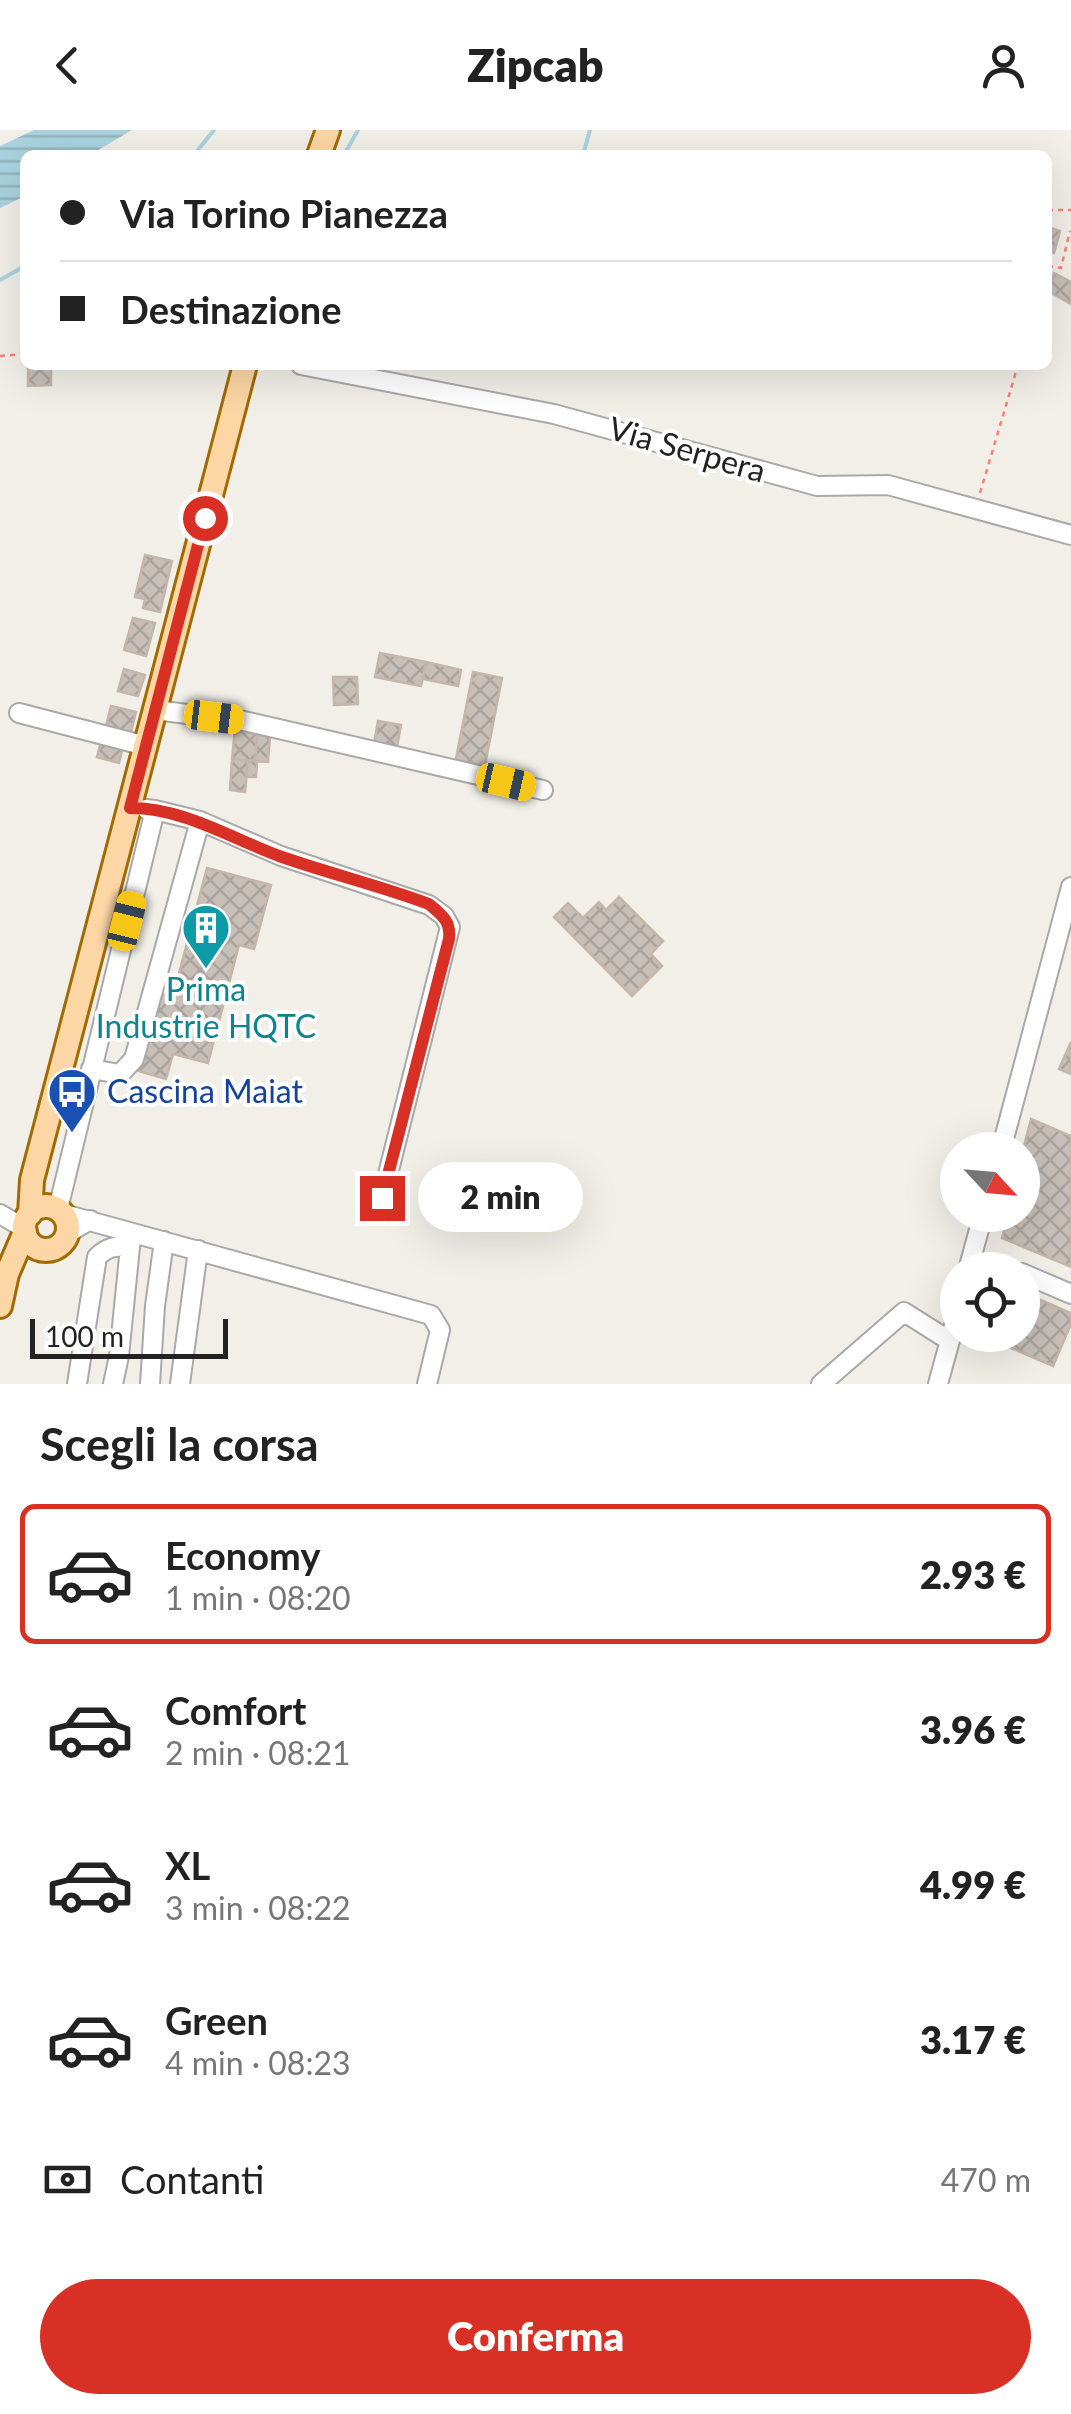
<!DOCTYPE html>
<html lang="it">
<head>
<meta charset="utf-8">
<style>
  :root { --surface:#fff; --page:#f2f2f2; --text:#222; --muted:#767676; --line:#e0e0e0; --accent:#d93025 }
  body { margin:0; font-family:Lato,sans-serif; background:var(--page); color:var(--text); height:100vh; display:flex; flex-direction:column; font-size:38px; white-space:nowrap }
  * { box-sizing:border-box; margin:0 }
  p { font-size:32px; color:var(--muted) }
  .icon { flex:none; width:55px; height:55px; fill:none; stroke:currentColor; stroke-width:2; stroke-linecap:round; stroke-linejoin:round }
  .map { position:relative; height:1254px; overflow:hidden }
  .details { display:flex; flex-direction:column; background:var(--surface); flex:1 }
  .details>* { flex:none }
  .top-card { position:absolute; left:20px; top:20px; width:1032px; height:220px; border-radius:15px; box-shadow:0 10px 40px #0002; display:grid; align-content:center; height:220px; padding:0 40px; background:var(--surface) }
  .needle { width:65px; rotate:116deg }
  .tools { position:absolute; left:940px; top:1002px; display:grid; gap:20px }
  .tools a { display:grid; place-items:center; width:100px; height:100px; border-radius:50%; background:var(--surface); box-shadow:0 10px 40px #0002; font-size:50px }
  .scale { position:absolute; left:30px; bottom:25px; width:198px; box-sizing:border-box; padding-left:10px; border:5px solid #222; border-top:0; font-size:28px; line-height:35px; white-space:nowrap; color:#222; -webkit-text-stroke:8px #fff; paint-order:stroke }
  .end { position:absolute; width:45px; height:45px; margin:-22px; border:12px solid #d93025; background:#fff; box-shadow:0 0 0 5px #fff }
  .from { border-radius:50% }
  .bubble { position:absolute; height:70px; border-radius:35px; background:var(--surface); box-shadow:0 10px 40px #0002; font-size:32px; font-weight:800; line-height:70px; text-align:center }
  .car { position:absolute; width:30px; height:60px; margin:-30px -15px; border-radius:12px; box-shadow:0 0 8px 2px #0007; background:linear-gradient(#f5c518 24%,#345 0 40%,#f5c518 0 76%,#345 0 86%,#f5c518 0) }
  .top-card b { display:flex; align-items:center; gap:35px; height:95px; font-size:38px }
  .top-card b+b { border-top:2px solid var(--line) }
  .top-card i { width:25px; height:25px; background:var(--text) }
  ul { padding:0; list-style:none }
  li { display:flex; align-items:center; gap:30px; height:140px; margin:0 20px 15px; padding:0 20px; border:5px solid transparent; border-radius:15px }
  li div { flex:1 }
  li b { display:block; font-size:38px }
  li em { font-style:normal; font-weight:800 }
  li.active { border-color:var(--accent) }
  li>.icon { width:90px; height:90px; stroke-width:1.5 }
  h2 { padding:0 40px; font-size:45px; line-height:120px }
  .pay { display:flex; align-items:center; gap:25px; height:110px; padding:0 40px; font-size:38px }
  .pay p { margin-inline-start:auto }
  .primary-button { display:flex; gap:20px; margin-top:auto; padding:20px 40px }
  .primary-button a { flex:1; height:115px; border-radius:60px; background:var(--accent); color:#fff; font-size:40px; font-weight:800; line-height:115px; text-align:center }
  header { display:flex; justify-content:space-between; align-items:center; height:130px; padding:0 40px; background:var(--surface); font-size:45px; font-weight:800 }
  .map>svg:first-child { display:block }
  .water { fill:url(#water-rules) }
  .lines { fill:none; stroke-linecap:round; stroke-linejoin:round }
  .stream { stroke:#aad3df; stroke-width:4 }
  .building { fill:url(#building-cross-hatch); stroke:#c4b6ab; stroke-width:2.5 }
  .minor-casing { stroke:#a9a9a9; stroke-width:22 }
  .major-casing { stroke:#a06b00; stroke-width:28 }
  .path { stroke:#fa8072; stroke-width:2.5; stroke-dasharray:5 5; stroke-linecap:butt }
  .minor { stroke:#fff; stroke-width:18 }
  .major { stroke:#fcd6a4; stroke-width:22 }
  .route { stroke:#d93025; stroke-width:12 }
  .labels { text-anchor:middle; stroke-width:8; stroke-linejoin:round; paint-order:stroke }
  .street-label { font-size:32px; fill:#222; stroke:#fff }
  .culture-label { font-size:32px; fill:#0d838f; stroke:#fff }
  .transit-label { font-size:32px; fill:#164399; stroke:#fff; text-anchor:start }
</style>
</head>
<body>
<header><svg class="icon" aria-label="back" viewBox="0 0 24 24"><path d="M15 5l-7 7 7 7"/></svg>Zipcab<svg class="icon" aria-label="person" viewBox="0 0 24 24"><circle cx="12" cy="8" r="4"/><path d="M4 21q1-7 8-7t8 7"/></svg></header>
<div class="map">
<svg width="1071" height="1254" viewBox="0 0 1071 1254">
  <defs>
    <pattern id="water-rules" width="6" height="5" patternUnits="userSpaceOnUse" patternTransform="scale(2.5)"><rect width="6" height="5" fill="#aad3df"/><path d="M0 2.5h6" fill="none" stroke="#92b5bf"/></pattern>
    <pattern id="building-cross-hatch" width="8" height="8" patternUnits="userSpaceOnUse" patternTransform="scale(2.5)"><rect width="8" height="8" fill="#c7bfb8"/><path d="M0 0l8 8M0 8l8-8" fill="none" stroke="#aba49e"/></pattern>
  </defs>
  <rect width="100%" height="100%" fill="#f2efe9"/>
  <path class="water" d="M34,0H132L90,25H25V66L0,78V16Z"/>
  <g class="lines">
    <path class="stream" d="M194,25L214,0
      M344,25L358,0
      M583,25L590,0
      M0,150L25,136"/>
  </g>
  <path class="building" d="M1048,97L1060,101L1054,123L1048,121Z
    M1054,143L1071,152V174L1048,161Z
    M28,235H51V255L28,256Z
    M145,425L172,431L160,482L143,478L145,469L135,467Z
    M133,488L155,493L146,526L124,520Z
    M380,523L426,532L421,556L375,547Z
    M426,532L461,540L458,556L423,549Z
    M124,539L145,545L138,566L118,561Z
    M473,542L502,548L484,640L455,634Z
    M333,547H357L358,574L334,575Z
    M111,576L136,582L130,606L105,600Z
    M378,591L401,595L397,617L374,614Z
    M235,598L258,599L255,631L232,629Z
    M257,605L270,606L268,632L255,631Z
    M101,611L123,616L119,633L97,627Z
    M232,629L248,631L245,662L230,660Z
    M248,631H257L256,647H246Z
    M207,738L271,755L254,819L239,815L208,933L173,924L166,949L138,941L159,863L173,866Z
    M619,767L663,811L651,824L662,836L632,866L554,787L568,773L583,788L599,772L606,780Z
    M1071,912V944L1059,939Z
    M1031,989L1071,1006V1137L1002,1108L1008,1085H1022V1024Z
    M1022,1162L1071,1183V1194L1053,1236L981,1205H1022Z"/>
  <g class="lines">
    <g class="minor-casing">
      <path id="minor" d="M301,235L554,284L817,356L888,355L1071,405
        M155,580L244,591L543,660
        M19,583L146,616
        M155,680L200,691L281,726L429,775L444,786L450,797L382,1068
        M91,939L120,944L134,929L200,691
        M1001,1020L1071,757
        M58,1079L155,680L146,679
        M0,1084L24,1098
        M64,1084L431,1185L440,1200L427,1254
        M68,1103L90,1090
        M968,1140L983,1085
        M1022,1143L1071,1164
        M77,1254L97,1127C107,1117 116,1115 130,1118
        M113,1254L119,1226L131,1107
        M150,1254L155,1176L164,1111
        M180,1254L198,1120
        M821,1254L904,1182L950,1211
        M938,1254L958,1181"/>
    </g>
    <g class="major-casing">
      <path id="major" d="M319,25L328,0
        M24 1098a22 22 0 1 1 44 0a22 22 0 1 1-44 0Z
        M30,1084L32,1050L245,235
        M0,1176L7,1144L25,1102"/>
    </g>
    <path class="path" d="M1048,80H1071
      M1048,136L1061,138L1070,101
      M0,226L25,224
      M980,363L1018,235"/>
    <use href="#minor" class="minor"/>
    <use href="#major" class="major"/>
  </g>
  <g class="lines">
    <path class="route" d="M205,388L130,678C185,678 232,709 282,727C331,744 381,756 429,774C442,785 451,791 449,809L382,1068"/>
  </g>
  <defs>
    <g id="building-pin" transform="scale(2.5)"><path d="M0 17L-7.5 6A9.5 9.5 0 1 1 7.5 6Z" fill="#0f9aa8" stroke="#fff"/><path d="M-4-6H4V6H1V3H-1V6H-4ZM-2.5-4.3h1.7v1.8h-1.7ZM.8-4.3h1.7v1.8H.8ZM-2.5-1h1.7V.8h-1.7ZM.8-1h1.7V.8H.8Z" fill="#fff"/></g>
    <g id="bus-pin" transform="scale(2.5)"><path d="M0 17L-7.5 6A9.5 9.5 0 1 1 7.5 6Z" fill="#1a4fb4" stroke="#fff"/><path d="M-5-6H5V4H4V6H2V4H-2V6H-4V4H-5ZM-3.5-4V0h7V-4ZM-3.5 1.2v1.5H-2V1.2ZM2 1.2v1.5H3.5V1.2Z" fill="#fff"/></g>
  </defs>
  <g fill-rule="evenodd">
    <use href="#building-pin" x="206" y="798"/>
    <use href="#bus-pin" x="72" y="962"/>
  </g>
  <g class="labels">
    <g class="street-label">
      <text transform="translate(687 320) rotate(16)" y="11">Via Serpera</text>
    </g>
    <g class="culture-label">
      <text x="206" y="871">Prima<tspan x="206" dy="37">Industrie HQTC</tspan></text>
    </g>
    <g class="transit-label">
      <text x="107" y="973">Cascina Maiat</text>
    </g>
  </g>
</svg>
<div class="tools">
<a><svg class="needle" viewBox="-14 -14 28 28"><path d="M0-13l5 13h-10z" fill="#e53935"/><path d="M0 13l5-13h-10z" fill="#767676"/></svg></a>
<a><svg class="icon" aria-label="locate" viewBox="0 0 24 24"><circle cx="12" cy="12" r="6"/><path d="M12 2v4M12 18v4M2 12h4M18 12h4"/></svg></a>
</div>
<div class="scale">100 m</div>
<i class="end from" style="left:205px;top:388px"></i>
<i class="end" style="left:382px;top:1068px"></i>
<div class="bubble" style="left:418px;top:1032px;width:165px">2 min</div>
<i class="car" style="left:214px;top:587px;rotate:97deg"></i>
<i class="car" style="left:506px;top:652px;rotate:103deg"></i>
<i class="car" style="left:127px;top:791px;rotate:14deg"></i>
<div class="top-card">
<b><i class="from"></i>Via Torino Pianezza</b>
<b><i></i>Destinazione</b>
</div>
</div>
<section class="details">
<h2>Scegli la corsa</h2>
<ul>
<li class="active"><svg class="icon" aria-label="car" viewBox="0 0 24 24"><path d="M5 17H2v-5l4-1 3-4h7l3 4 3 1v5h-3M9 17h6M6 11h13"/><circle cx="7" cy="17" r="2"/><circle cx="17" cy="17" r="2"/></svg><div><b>Economy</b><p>1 min · 08:20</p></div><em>2.93 €</em></li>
<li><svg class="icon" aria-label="car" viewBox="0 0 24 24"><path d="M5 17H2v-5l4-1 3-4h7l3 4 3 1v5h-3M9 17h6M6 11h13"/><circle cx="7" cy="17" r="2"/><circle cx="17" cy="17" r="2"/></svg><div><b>Comfort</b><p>2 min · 08:21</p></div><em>3.96 €</em></li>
<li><svg class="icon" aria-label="car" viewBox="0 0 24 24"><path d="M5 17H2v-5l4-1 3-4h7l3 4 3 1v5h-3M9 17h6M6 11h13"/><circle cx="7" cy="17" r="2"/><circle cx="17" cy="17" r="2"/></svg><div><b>XL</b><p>3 min · 08:22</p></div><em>4.99 €</em></li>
<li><svg class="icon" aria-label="car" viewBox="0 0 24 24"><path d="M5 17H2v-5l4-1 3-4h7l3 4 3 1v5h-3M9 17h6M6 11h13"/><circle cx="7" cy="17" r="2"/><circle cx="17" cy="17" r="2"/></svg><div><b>Green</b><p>4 min · 08:23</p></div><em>3.17 €</em></li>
</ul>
<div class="pay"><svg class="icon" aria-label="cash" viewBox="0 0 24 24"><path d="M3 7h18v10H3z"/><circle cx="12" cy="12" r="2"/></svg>Contanti<p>470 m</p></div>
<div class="primary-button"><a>Conferma</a></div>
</section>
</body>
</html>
